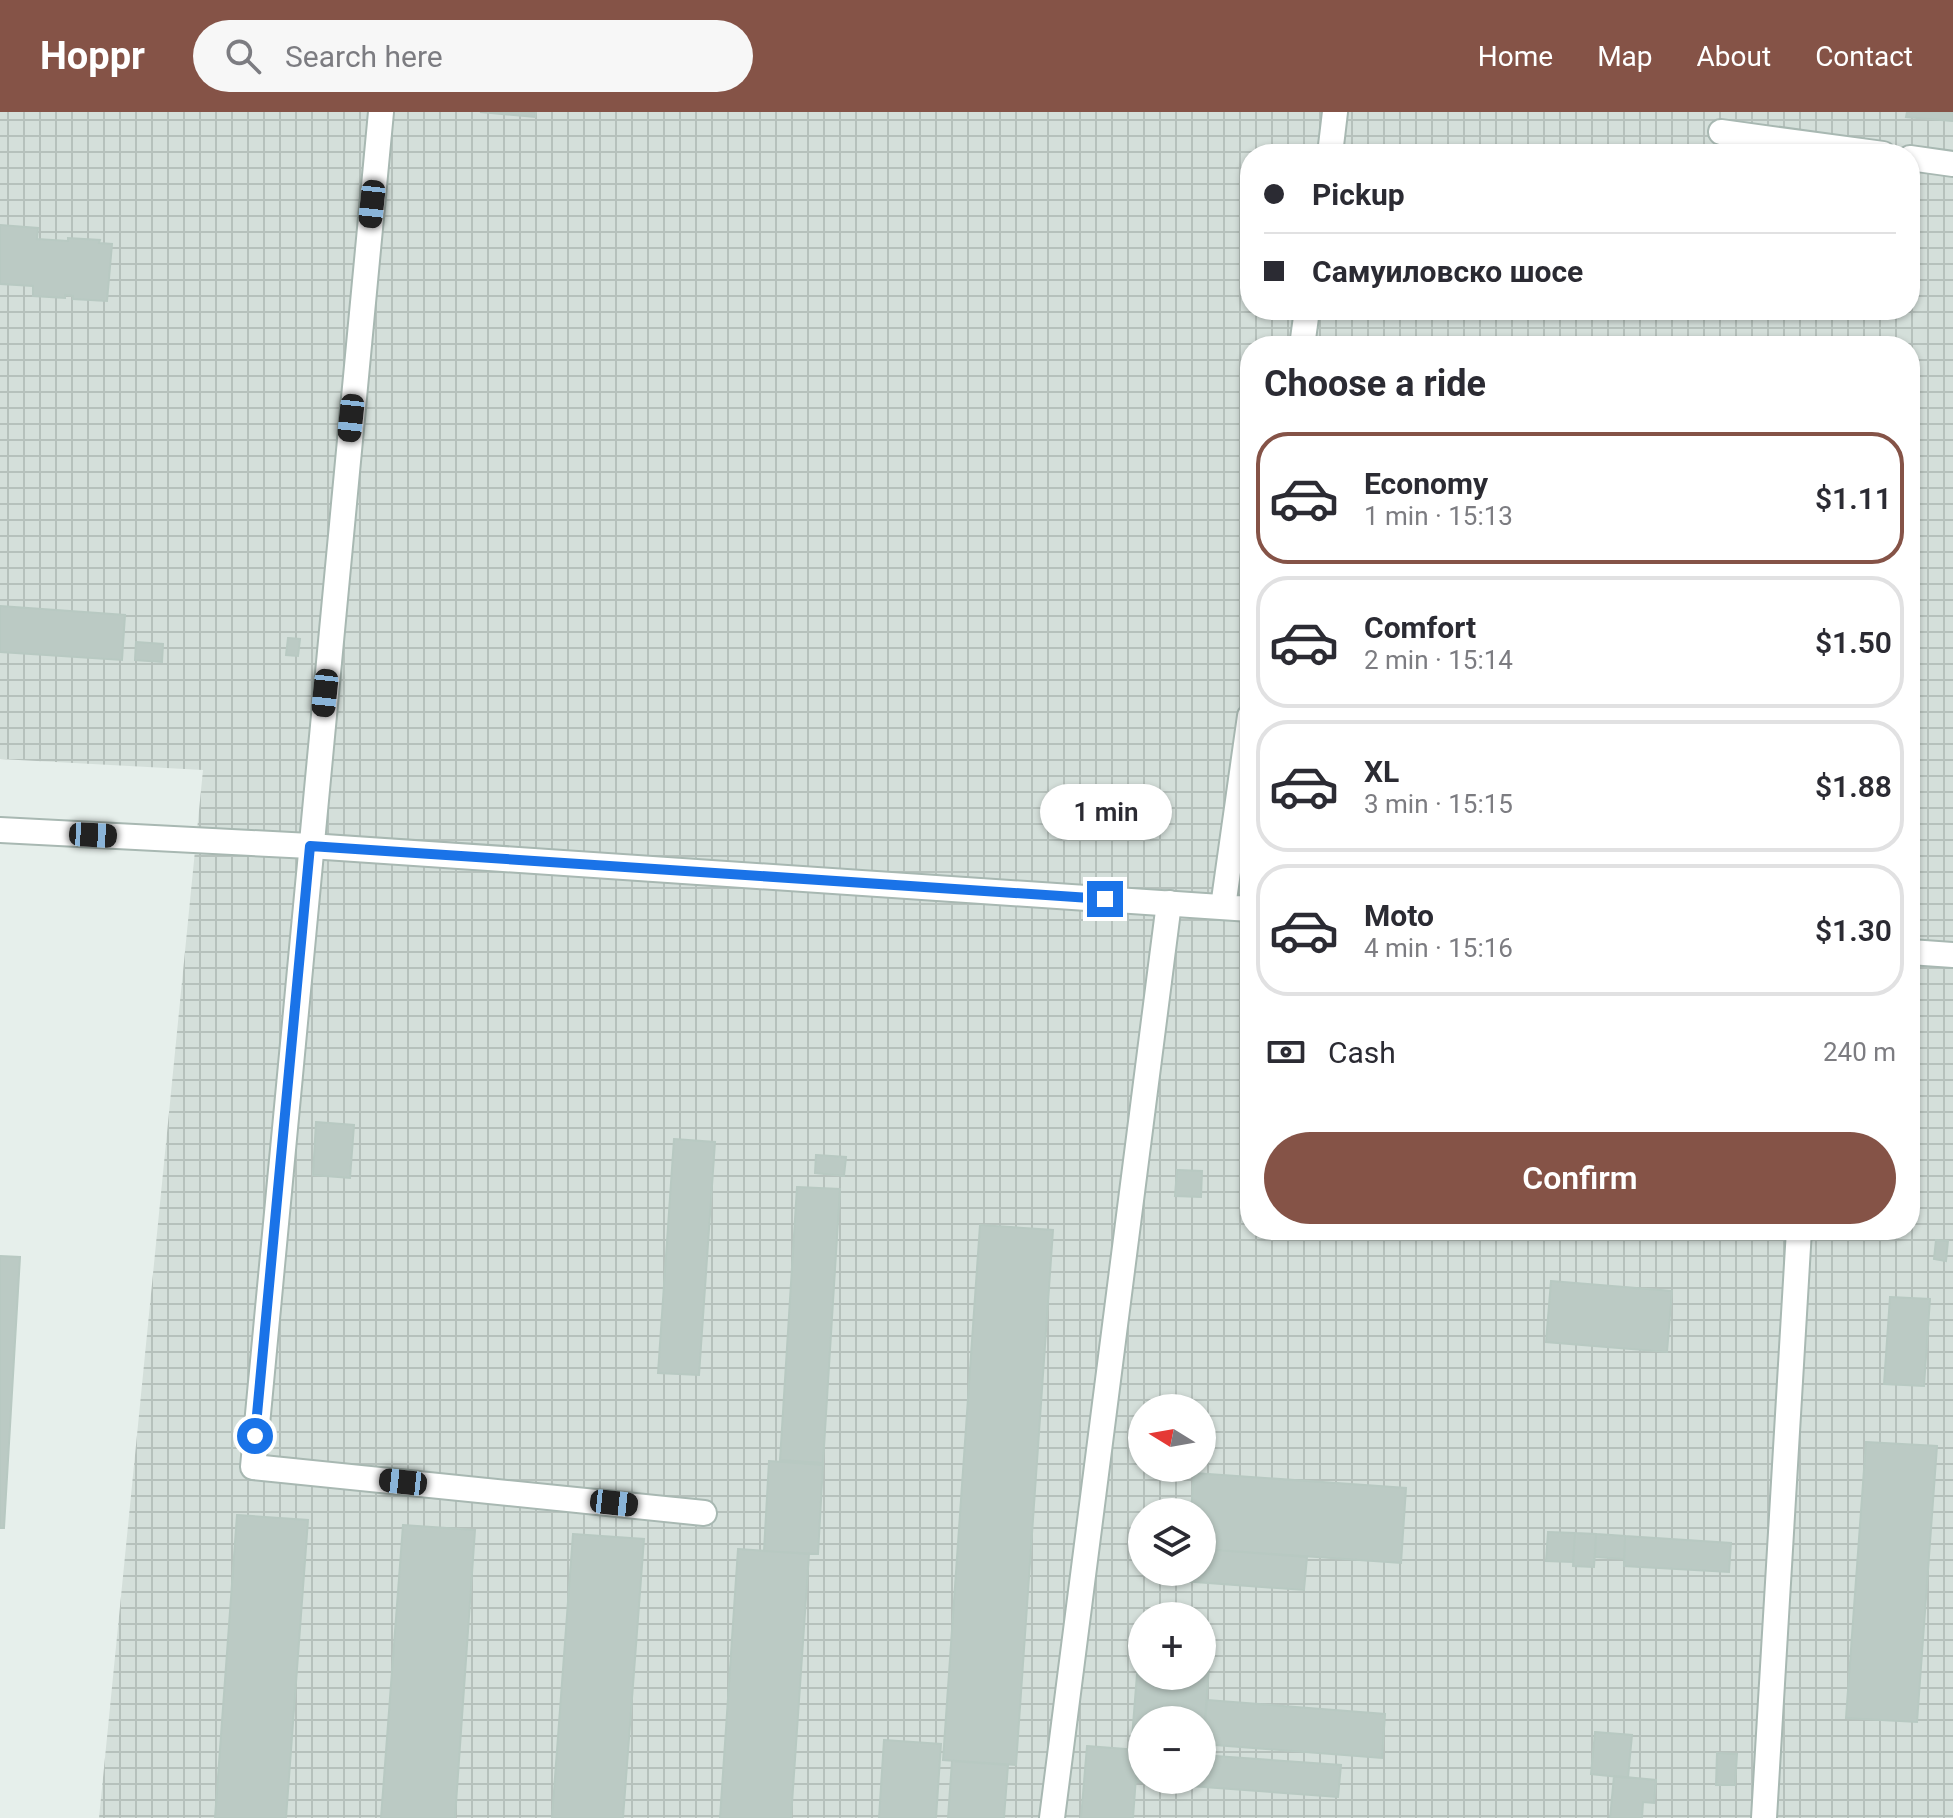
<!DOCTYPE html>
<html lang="en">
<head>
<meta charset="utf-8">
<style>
  :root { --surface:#fff; --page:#f7f7f7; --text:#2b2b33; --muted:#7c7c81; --line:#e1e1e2; --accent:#855347 }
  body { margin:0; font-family:Roboto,sans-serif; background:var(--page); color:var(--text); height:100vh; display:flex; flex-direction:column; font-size:30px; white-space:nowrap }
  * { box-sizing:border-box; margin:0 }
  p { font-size:26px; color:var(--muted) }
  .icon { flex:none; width:44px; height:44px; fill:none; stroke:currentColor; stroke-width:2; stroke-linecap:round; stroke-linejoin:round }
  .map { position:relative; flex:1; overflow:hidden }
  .drawer { position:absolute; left:1240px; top:224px; width:680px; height:904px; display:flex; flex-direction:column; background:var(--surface); border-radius:32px; box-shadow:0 2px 6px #0004 }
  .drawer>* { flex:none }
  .guide { position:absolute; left:1240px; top:32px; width:680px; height:176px; border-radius:32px; box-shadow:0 2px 6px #0004; display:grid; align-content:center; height:176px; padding:0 24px; background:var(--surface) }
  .needle { width:52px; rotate:281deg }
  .controls { position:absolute; left:1128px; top:1282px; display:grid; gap:16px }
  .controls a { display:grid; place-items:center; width:88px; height:88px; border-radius:50%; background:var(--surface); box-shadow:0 2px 6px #0004; font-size:40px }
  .end { position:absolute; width:36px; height:36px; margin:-18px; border:10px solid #1a73e8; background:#fff; box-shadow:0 0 0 4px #fff }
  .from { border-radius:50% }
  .bubble { position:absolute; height:56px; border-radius:28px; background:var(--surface); box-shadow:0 2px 6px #0004; font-size:26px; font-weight:600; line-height:56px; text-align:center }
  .car { position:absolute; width:24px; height:48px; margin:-24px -12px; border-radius:10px; box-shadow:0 0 6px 2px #0007; background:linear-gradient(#222 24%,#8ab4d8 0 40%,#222 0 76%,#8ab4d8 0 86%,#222 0) }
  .guide b { display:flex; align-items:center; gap:28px; height:76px; font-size:30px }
  .guide b+b { border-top:2px solid var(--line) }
  .guide i { width:20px; height:20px; background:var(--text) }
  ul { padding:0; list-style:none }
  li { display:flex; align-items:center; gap:24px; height:132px; margin:0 16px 12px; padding:0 8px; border:4px solid var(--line); border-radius:32px }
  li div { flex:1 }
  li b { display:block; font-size:30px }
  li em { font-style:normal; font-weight:600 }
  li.active { border-color:var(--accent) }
  li>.icon { width:72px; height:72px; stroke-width:1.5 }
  h2 { padding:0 24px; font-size:36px; line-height:96px }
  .pay { display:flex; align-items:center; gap:20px; height:88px; padding:0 24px; font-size:30px }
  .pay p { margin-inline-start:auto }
  .button { display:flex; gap:16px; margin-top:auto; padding:16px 24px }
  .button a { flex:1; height:92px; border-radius:48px; background:var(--accent); color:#fff; font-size:32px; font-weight:600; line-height:92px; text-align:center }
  header { display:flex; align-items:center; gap:48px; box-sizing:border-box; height:112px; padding:0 40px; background:var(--accent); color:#fff }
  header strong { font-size:38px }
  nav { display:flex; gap:44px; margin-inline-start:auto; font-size:28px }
  .search { width:560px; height:72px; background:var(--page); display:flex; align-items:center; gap:20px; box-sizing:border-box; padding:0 28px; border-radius:44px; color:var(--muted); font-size:30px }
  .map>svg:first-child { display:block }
  .industrial { fill:url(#industrial-grid); fill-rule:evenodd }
  .building { fill:#bbcac4; stroke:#b8c9c2; stroke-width:2 }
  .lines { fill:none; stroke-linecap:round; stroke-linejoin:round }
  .service-casing { stroke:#a8b8b2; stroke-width:28 }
  .minor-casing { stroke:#a8b8b2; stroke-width:28 }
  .tertiary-casing { stroke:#a8b8b2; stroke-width:28 }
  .service { stroke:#fff; stroke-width:24 }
  .minor { stroke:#fff; stroke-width:24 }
  .tertiary { stroke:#fff; stroke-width:24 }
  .route { stroke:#1a73e8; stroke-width:10 }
</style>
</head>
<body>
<header>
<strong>Hoppr</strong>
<div class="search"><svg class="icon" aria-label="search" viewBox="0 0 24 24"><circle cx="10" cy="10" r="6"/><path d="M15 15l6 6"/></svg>Search here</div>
<nav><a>Home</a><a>Map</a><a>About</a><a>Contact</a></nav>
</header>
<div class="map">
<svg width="1953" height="1706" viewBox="0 0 1953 1706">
  <defs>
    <pattern id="industrial-grid" width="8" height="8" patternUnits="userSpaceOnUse" patternTransform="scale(2)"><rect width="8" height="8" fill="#d4dfda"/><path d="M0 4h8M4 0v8" fill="none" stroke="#b6c1bc"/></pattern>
  </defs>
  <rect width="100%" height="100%" fill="#e6efeb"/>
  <path class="industrial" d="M0,0H1953V1706H99L203,658L0,647ZM1250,42H1910V198H1250ZM1250,234H1910V1118H1250ZM1142,1296H1202V1356H1142ZM1142,1400H1202V1460H1142ZM1142,1504H1202V1564H1142ZM1142,1608H1202V1668H1142Z"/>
  <path class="building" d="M480,0H536L535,5Z
    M1907,0H1953V9L1906,5Z
    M0,113L38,116L37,127L68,129V126L100,128L99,131L112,132L107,189L73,187V184L65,183V186L33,184V174L0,172Z
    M0,494L125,503L122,548L0,540Z
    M288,526L300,527L298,544L286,543Z
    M136,530L163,532L162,550L135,548Z
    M316,1010L354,1013L350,1066L313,1063Z
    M674,1027L715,1030L699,1263L658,1261Z
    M816,1043L846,1045L844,1064L815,1061Z
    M1177,1058L1202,1059L1201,1085L1175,1084Z
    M797,1075L840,1077L823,1351L780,1348Z
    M980,1113L1053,1118L1016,1653L943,1648Z
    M1936,1128L1948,1129L1946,1149L1934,1147Z
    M0,1144L20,1145L4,1416H0Z
    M1551,1169L1672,1179L1667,1240L1546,1230Z
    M1890,1185L1930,1187L1924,1274L1884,1272Z
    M1866,1330L1937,1334L1917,1610L1846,1606Z
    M769,1349L823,1353L818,1442L764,1439Z
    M1194,1361L1406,1376L1401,1451L1202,1437V1400H1191Z
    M237,1403L308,1408L286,1706H215Z
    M403,1413L475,1418L455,1706H381Z
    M1548,1420L1575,1421L1573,1450L1546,1449Z
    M1575,1421L1596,1422L1594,1455L1573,1454Z
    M573,1422L644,1427L623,1706H552Z
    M1596,1422L1625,1424L1624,1447L1595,1445Z
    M1625,1424L1731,1431L1729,1460L1624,1454Z
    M738,1437L809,1442L791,1706H720Z
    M1202,1437L1307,1445L1304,1478L1182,1469V1460H1202Z
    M1141,1511L1142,1564H1202V1516L1212,1517L1203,1632L1202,1608H1142V1627L1132,1626Z
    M1207,1588L1385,1602L1382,1646L1203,1632Z
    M1595,1620L1632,1623L1628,1666L1591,1662Z
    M884,1628L941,1632L936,1706H879Z
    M1087,1634L1138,1638L1133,1706H1081Z
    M1138,1638L1142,1639V1668H1202V1643L1341,1653L1338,1685L1136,1670Z
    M1717,1641L1737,1642L1735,1673H1716Z
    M952,1649L1008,1653L1004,1706H948Z
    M1614,1664L1656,1668L1654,1691L1643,1690L1642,1706H1610Z"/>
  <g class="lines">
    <g class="service-casing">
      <path id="service" d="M381,0L253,1355L704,1401
        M1721,20L1883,42
        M1910,46L1953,52"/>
    </g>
    <g class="minor-casing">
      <path id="minor" d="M1052,1706L1169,791
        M1764,1706L1799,1118"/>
    </g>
    <g class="tertiary-casing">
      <path id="tertiary" d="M1330,42L1335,0
        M1302,234L1307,198
        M0,718L310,734L1250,797
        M1223,795L1250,604
        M1910,840L1953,843"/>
    </g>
    <use href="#service" class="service"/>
    <use href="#minor" class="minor"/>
    <use href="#tertiary" class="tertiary"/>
  </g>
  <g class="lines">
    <path class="route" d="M255,1324L310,734L1105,787"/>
  </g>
</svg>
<div class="controls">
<a><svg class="needle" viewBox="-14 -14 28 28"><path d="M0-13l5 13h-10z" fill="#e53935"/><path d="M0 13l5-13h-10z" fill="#7c7c81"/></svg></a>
<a><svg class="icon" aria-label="layers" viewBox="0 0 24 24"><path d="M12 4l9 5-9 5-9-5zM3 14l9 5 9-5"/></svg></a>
<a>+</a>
<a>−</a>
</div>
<i class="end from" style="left:255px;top:1324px"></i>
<i class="end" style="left:1105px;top:787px"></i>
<div class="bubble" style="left:1040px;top:672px;width:132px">1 min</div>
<i class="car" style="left:372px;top:92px;rotate:186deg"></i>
<i class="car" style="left:351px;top:306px;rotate:186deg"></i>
<i class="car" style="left:325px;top:581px;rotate:186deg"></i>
<i class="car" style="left:93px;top:723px;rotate:93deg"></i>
<i class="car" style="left:403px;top:1370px;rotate:276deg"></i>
<i class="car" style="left:614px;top:1391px;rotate:96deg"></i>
<div class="guide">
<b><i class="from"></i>Pickup</b>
<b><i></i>Самуиловско шосе</b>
</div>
<section class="drawer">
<h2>Choose a ride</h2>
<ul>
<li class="active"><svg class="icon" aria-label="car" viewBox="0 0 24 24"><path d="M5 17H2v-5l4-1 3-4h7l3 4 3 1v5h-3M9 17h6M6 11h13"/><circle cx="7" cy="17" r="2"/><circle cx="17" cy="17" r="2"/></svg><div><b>Economy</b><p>1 min · 15:13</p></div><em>$1.11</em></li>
<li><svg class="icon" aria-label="car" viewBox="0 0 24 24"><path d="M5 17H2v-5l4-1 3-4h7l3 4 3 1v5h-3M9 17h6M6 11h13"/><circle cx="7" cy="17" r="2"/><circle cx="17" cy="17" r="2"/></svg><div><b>Comfort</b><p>2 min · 15:14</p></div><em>$1.50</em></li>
<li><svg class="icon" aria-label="car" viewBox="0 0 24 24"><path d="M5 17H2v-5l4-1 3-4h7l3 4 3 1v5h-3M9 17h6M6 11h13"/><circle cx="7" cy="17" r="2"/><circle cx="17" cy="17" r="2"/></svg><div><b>XL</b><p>3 min · 15:15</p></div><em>$1.88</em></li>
<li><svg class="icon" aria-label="car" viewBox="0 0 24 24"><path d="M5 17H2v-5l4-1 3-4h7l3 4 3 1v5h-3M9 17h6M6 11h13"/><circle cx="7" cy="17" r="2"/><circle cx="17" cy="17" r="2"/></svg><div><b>Moto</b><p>4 min · 15:16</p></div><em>$1.30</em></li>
</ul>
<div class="pay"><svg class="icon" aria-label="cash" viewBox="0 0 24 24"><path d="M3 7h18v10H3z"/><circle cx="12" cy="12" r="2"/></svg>Cash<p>240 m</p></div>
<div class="button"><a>Confirm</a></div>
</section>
</div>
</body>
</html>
